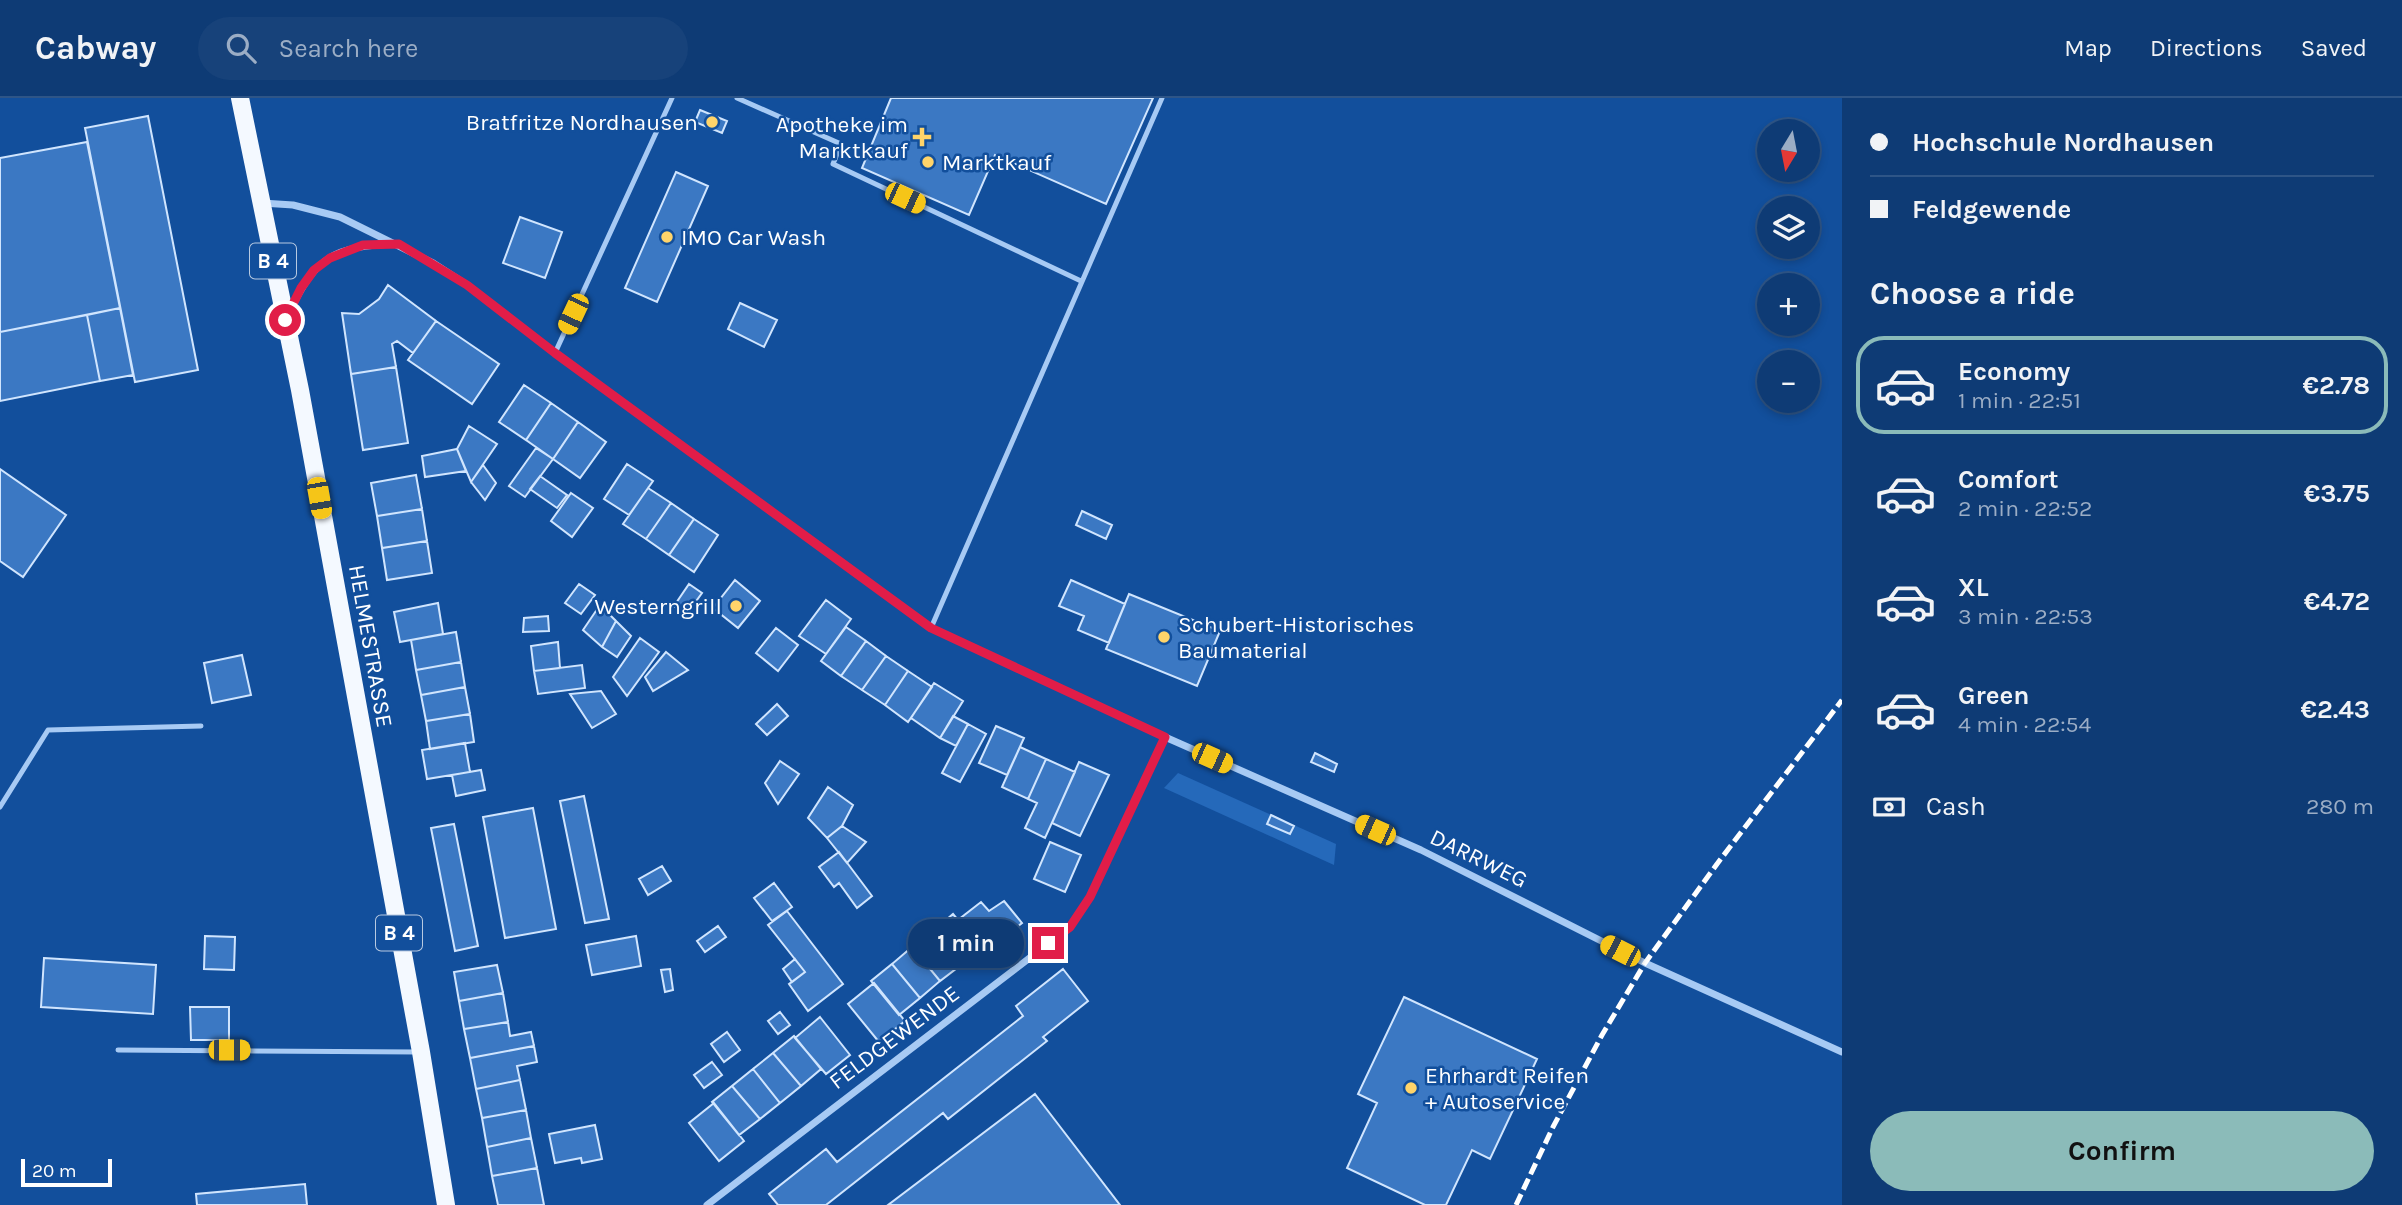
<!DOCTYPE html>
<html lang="en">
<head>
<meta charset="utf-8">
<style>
  :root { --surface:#0e3b75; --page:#17427a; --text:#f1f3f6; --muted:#9badc5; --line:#2e5587; --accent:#8bbbb9 }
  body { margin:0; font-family:Karla,sans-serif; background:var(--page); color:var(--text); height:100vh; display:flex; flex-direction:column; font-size:26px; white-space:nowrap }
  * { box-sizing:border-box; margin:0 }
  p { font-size:23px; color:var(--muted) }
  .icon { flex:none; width:38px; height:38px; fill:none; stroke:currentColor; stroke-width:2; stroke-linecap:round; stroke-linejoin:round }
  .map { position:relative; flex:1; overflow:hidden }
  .sheet { display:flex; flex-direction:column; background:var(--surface); width:560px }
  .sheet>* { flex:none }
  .hud { display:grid; align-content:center; height:154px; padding:0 28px; background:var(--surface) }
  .needle { width:46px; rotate:190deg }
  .fabs { position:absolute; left:1757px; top:21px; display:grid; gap:14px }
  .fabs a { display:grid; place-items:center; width:63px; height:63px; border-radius:50%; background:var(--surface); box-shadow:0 4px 10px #0003,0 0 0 2px var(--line); font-size:35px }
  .scale { position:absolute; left:21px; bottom:18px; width:91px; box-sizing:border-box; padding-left:7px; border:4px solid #fff; border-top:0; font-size:19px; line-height:24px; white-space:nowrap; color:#fff; -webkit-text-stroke:5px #124f9c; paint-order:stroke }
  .end { position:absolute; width:32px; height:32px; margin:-16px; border:9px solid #e11d48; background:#fff; box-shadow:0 0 0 4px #fff }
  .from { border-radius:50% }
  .bubble { position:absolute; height:49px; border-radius:24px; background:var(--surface); box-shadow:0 4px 10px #0003,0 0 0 2px var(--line); font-size:23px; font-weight:700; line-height:49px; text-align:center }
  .car { position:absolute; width:21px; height:42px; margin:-21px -10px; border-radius:9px; box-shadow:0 0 5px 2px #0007; background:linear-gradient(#f5c518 24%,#345 0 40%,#f5c518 0 76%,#345 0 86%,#f5c518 0) }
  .hud b { display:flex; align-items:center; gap:24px; height:66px; font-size:26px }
  .hud b+b { border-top:2px solid var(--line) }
  .hud i { width:18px; height:18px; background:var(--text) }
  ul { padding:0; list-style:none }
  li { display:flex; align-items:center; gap:21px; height:98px; margin:0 14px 10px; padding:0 14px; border:4px solid transparent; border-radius:28px }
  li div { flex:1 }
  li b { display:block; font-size:26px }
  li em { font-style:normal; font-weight:700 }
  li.selected { border-color:var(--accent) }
  li>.icon { width:63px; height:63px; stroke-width:1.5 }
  h2 { padding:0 28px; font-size:32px; line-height:84px }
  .pay { display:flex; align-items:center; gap:18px; height:77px; padding:0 28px; font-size:26px }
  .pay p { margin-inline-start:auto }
  .action { display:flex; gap:14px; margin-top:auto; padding:14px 28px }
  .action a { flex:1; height:80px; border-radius:42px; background:var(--accent); color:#111; font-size:28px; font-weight:700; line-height:80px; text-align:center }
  header { display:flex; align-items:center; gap:42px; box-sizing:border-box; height:98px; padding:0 35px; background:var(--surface); border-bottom:2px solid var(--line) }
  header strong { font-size:33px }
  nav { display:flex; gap:38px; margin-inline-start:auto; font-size:24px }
  .search { width:490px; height:63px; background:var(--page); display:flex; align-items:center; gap:18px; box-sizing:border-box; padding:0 24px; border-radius:38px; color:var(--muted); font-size:26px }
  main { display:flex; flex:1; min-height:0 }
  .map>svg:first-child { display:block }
  .green { fill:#2569ba }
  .building { fill:#3b78c3; stroke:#d0e5fe; stroke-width:2 }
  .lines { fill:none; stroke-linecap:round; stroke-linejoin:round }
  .lane { stroke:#a7caf4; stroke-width:5 }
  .street { stroke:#a7caf4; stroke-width:7 }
  .primary { stroke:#f4f9ff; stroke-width:18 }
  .rail { stroke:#fff; stroke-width:5; stroke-dasharray:12 5; stroke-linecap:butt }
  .route { stroke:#e11d48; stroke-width:9 }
  .poi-dot { fill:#ffd46a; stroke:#124f9c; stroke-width:2.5 }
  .labels { text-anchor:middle; stroke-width:5; stroke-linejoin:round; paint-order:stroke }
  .shield { fill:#124f9c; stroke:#b8cae1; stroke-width:2 }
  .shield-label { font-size:21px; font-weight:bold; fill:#fff }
  .poi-label { font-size:23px; fill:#fff; stroke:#124f9c; text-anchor:start }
  .street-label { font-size:23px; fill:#fff; stroke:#124f9c }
</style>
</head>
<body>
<header>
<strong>Cabway</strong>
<div class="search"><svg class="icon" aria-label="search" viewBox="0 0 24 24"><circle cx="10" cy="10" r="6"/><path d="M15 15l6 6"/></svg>Search here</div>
<nav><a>Map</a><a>Directions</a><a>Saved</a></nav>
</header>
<main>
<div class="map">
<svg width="1842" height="1107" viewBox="0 0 1842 1107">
  <rect width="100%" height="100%" fill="#124f9c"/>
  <path class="green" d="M1178,675L1336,746L1334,767L1164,690Z"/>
  <path class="building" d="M891,0H1153L1106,106L995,57L969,117L862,70Z
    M700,12L727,23L722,35L695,24Z
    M148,18L198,272L135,284L85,30Z
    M87,44L120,210L0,234V60Z
    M676,74L708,88L657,204L625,190Z
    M520,119L562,134L545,180L503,165Z
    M388,187L436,223L413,255L397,243L392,246L396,269L351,276L342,215L359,216L379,201Z
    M740,205L777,222L764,249L728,231Z
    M120,210L133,277L100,283L87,217Z
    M87,217L100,283L0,303V234Z
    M436,223L499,266L472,306L408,262Z
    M396,269L408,345L363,352L351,276Z
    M524,287L551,305L526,342L499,324Z
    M551,305L578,324L553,361L526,342Z
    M578,324L606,344L580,380L553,361Z
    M469,328L497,346L471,384L457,351Z
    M536,350L553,361L525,399L509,388Z
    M457,351L466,373L425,379L422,358Z
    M627,366L653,383L629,417L604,401Z
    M483,367L496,385L485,402L471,384Z
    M0,371L66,417L23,479L0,463Z
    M416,377L422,411L377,418L371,385Z
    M540,378L567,397L557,410L530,391Z
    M648,390L671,405L646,441L623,426Z
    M571,395L593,410L572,439L551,423Z
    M671,405L694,421L669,457L646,441Z
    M422,411L427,443L382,450L377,418Z
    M1082,413L1112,427L1106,441L1076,427Z
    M694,421L718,437L694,474L669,457Z
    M427,443L432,475L387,482L382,450Z
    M735,482L760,503L738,530L713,510Z
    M1071,482L1125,506L1109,545L1078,532L1084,518L1059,508Z
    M579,486L595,497L581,516L565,505Z
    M689,486L702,495L686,517L674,508Z
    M1129,496L1220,533L1197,588L1106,551Z
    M826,502L851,521L826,556L799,538Z
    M438,505L443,536L400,544L394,514Z
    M600,507L616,523L602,549L583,532Z
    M548,518L549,533L523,534L524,520Z
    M616,523L631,538L617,559L602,549Z
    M846,529L866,543L841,578L821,563Z
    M776,530L798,547L778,573L756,555Z
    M456,534L461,564L416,572L411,542Z
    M640,540L659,554L627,598L613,579Z
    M866,543L886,558L862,592L841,578Z
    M558,544L560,570L534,573L531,548Z
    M666,554L688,572L653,593L645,579Z
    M242,557L251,597L212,605L204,565Z
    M886,558L908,573L885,607L862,592Z
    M461,564L465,589L421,597L416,572Z
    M582,567L585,590L538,596L534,573Z
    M908,573L932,589L908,624L885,607Z
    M934,585L963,603L940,640L911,620Z
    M465,589L470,616L426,623L421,597Z
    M601,593L616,616L592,630L570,596Z
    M777,606L788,618L767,637L756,626Z
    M470,616L474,644L430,651L426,623Z
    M953,618L968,626L956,648L940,640Z
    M968,626L986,636L960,684L942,675Z
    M996,628L1024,640L1007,677L979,665Z
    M465,645L470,674L427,681L422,652Z
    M1020,649L1046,661L1028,701L1002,689Z
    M1315,655L1337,666L1334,674L1311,664Z
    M1046,661L1075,674L1045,740L1025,730L1037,705L1028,701Z
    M780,663L799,676L778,706L765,685Z
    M1079,664L1109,677L1080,738L1052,725Z
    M481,672L485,692L456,698L452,677Z
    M828,689L853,707L842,728L827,740L808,720Z
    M584,698L609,821L585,825L560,703Z
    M533,710L556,831L505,840L483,719Z
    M1271,717L1294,728L1290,736L1267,726Z
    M454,726L478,848L455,853L431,730Z
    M842,728L866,744L847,765L827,740Z
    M1050,744L1081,757L1065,794L1034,781Z
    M839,754L872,798L857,810L839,785L834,789L819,769Z
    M662,768L671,783L648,797L639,781Z
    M774,785L792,809L772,823L754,800Z
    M1004,803L1022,825L1008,836L1010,839L987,857L958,822L981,804L989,813Z
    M787,813L843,886L808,913L789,886L805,874L768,827Z
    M953,816L981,850L961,867L933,833Z
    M718,828L726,839L705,854L697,843Z
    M933,833L961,867L940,883L912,849Z
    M205,838L235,839L234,872L204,871Z
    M636,838L641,868L592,877L586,847Z
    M912,849L940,883L920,900L892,866Z
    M44,860L156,867L153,916L41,909Z
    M795,861L805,874L792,884L783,871Z
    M892,866L920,900L899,917L871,883Z
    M497,867L503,895L459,903L454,874Z
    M670,871L673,892L665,894L661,872Z
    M1063,871L1088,903L1043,939L1047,943L948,1021L943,1015L826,1107H778L769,1096L826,1051L837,1064L1023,918L1016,908Z
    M874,885L905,923L879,944L848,906Z
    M503,895L508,924L464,931L459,903Z
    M1404,899L1537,961L1490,1061L1472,1052L1446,1107H1425L1347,1070L1377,1005L1358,996Z
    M190,909H229V942H191Z
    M780,914L790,927L778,936L768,923Z
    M820,919L850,957L826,976L795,940Z
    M508,924L510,938L531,934L534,948L470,960L464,931Z
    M727,934L740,952L724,964L711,946Z
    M794,938L821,971L801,988L773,955Z
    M534,948L537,964L517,968L520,982L476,991L470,960Z
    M773,955L801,988L780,1005L753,971Z
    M712,964L722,977L704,990L694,977Z
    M753,971L780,1005L760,1021L732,988Z
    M520,982L526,1012L482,1020L476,991Z
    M732,988L760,1021L739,1037L712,1004Z
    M1035,996L1120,1107H888Z
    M714,1005L744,1043L719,1063L689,1025Z
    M526,1012L531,1040L487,1049L482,1020Z
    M595,1027L602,1061L582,1065L581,1060L555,1065L549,1036Z
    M531,1040L537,1070L492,1078L487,1049Z
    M537,1070L544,1107H498L492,1078Z
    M305,1086L307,1107H197L196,1096Z"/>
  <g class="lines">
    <path class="lane" d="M737,0L841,46L833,66L1081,183
      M555,255L672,0
      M931,530L1162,0
      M0,709L48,632L201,628
      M118,952L418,954"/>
    <path class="street" d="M262,105L293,107L340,119L433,165L467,187L555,255L931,530L1165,639L1421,752L1645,865L1842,954
      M289,215C316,158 334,148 396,146
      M707,1107L1070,829L1090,799L1165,639"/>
    <path class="primary" d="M240,0L300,292L421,954L446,1107"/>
    <path class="rail" d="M1516,1107L1553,1029L1602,937L1645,865L1717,766L1842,602"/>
  </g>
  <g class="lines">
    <path class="route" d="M285,222L301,190L314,172L330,160L363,147L399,146L467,187L555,255L931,530L1165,639L1090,799L1070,829L1048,845"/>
  </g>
  <g class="poi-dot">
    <circle cx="712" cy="24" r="7"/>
    <path d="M918.5 28.5h7v7h7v7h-7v7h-7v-7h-7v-7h7z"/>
    <circle cx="928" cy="64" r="7"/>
    <circle cx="667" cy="139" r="7"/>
    <circle cx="736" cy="508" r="7"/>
    <circle cx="1164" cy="539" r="7"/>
    <circle cx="1411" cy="990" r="7"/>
  </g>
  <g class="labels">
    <g class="shield">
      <rect x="250" y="145.5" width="46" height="35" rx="5"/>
      <rect x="376" y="817.5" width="46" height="35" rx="5"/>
    </g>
    <g class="shield-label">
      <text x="273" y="170">B 4</text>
      <text x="399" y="842">B 4</text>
    </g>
    <g class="poi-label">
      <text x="698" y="32" text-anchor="end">Bratfritze Nordhausen</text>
      <text x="908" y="34" text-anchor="end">Apotheke im<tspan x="908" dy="26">Marktkauf</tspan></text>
      <text x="942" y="72">Marktkauf</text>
      <text x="681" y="147">IMO Car Wash</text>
      <text x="722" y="516" text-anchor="end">Westerngrill</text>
      <text x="1178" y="534">Schubert-Historisches<tspan x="1178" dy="26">Baumaterial</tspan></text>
      <text x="1425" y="985">Ehrhardt Reifen<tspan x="1425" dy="26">+ Autoservice</tspan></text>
    </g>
    <g class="street-label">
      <text transform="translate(371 548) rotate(80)" y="8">HELMESTRASSE</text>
      <text transform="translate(1479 760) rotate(26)" y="8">DARRWEG</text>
      <text transform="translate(894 939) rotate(-37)" y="8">FELDGEWENDE</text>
    </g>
  </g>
</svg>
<div class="fabs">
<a><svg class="needle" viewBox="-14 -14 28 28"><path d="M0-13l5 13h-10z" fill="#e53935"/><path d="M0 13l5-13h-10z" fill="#9badc5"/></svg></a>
<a><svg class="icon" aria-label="layers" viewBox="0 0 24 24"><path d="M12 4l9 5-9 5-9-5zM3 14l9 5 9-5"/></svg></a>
<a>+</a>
<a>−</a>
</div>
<div class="scale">20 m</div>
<i class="end from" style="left:285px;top:222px"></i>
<i class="end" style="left:1048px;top:845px"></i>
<div class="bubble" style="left:908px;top:821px;width:116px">1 min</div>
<i class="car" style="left:905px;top:100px;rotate:115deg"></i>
<i class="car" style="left:573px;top:216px;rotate:205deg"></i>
<i class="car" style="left:319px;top:400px;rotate:170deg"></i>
<i class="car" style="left:1212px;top:660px;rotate:114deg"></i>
<i class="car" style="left:1375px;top:732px;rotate:294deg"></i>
<i class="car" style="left:1620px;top:853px;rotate:297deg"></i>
<i class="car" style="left:229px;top:952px;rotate:90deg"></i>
</div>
<section class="sheet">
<div class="hud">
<b><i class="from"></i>Hochschule Nordhausen</b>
<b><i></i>Feldgewende</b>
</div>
<h2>Choose a ride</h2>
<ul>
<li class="selected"><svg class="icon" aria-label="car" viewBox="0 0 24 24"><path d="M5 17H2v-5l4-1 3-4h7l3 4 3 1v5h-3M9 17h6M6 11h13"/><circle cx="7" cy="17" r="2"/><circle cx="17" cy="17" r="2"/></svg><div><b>Economy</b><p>1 min · 22:51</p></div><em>€2.78</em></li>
<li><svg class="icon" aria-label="car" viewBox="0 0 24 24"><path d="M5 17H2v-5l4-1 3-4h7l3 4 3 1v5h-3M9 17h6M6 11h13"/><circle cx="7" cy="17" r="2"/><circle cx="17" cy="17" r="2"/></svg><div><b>Comfort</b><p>2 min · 22:52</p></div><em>€3.75</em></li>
<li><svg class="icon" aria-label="car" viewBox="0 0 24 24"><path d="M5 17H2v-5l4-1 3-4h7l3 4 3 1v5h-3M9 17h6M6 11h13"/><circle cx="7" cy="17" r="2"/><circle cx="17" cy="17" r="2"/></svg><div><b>XL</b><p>3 min · 22:53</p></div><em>€4.72</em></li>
<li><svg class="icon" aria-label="car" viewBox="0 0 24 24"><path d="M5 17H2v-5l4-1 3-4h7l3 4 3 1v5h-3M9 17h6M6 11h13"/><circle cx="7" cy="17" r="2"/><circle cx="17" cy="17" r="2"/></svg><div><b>Green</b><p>4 min · 22:54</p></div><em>€2.43</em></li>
</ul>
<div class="pay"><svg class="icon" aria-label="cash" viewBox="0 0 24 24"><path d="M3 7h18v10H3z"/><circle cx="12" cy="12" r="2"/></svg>Cash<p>280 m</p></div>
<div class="action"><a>Confirm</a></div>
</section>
</main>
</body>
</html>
